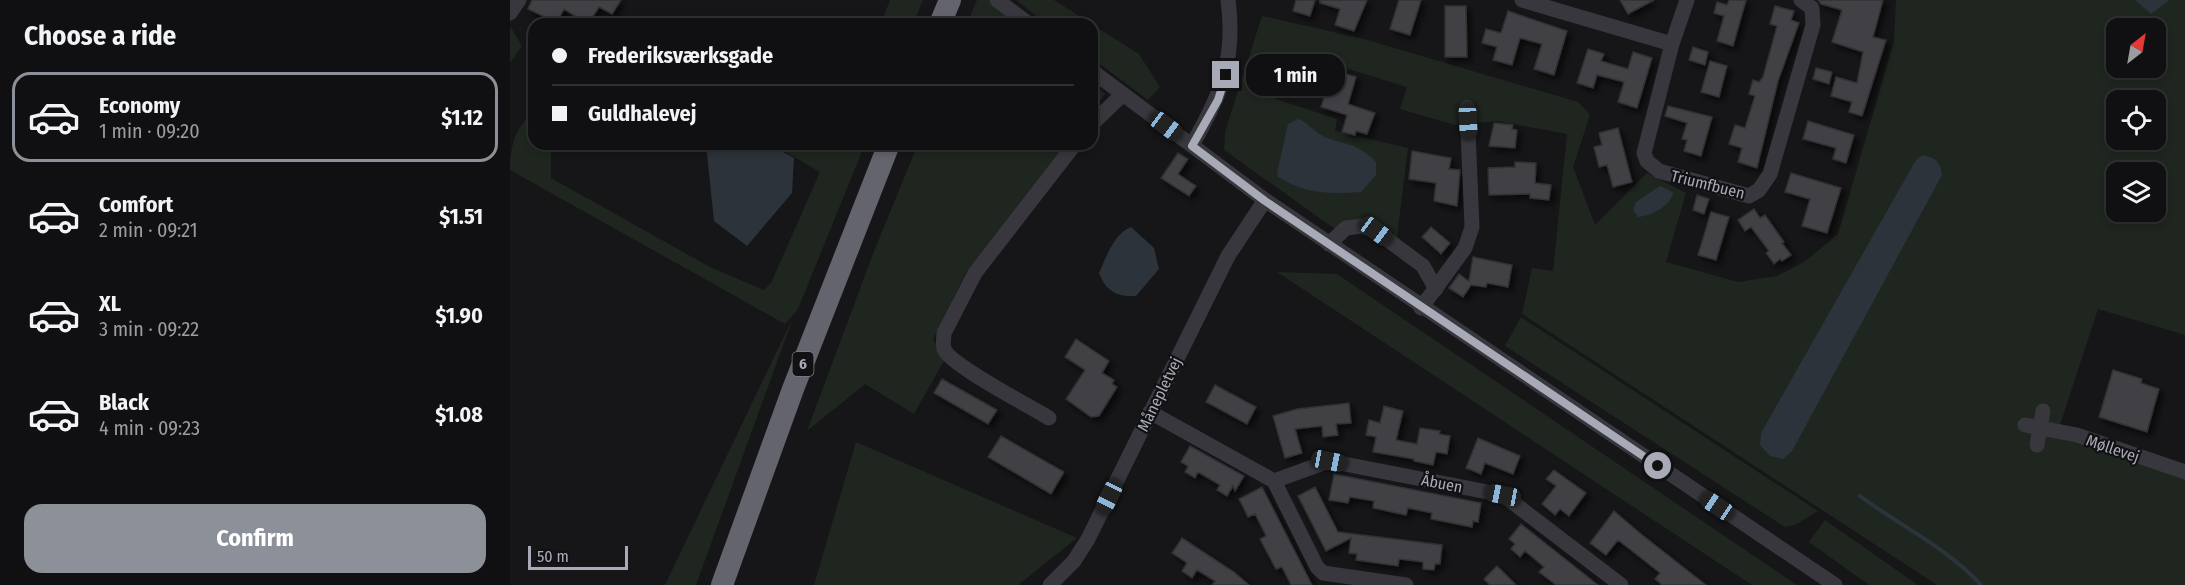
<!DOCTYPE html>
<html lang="en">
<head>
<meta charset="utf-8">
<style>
  :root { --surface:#101012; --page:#1e1e20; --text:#f1f3f6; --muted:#9c9d9f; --line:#303032; --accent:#8c9099 }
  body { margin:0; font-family:"Fira Sans Condensed",sans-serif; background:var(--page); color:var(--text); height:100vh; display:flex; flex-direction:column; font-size:22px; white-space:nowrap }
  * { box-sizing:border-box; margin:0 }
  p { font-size:20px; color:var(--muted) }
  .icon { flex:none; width:33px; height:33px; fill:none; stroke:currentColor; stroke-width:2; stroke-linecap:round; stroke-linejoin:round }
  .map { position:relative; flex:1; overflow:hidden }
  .sheet { display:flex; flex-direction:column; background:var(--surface); width:510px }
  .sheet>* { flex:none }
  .top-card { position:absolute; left:18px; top:18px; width:570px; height:132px; border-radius:18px; box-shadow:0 3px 9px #0003,0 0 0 2px var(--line); display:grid; align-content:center; height:132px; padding:0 24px; background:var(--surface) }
  .needle { width:39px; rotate:31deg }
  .controls { position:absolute; left:1596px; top:18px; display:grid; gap:12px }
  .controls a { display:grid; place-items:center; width:60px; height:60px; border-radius:12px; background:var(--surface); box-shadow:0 3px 9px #0003,0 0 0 2px var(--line); font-size:30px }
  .scale { position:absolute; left:18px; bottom:15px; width:100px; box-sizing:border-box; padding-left:6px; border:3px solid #a8abb7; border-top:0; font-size:16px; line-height:21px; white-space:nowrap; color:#a8abb7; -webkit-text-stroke:4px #111113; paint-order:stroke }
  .end { position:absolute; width:27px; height:27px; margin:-14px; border:8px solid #a8abb7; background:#111; box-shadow:0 0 0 3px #111 }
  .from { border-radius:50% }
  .bubble { position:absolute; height:42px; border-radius:18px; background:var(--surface); box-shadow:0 3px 9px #0003,0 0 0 2px var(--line); font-size:20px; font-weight:700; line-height:42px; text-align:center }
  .car { position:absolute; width:18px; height:36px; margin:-18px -9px; border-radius:8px; box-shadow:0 0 4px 2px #0007; background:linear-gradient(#222 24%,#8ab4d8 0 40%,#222 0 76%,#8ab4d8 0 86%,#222 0) }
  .top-card b { display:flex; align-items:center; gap:21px; height:57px; font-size:22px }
  .top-card b+b { border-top:2px solid var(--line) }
  .top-card i { width:15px; height:15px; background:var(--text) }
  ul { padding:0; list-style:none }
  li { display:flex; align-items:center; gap:18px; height:90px; margin:0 12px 9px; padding:0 12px; border:3px solid transparent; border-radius:18px }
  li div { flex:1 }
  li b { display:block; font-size:22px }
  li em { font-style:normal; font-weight:700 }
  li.on { border-color:var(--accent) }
  li>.icon { width:54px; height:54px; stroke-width:1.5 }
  h2 { padding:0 24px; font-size:27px; line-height:72px }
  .action { display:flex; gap:12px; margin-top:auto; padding:12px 24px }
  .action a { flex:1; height:69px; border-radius:18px; background:var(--accent); color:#fff; font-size:24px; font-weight:700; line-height:69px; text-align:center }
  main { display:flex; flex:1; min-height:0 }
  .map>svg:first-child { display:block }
  .green { fill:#1e261f; fill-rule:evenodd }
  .water { fill:#2c333b }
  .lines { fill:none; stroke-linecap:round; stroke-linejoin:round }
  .stream { stroke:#2c333b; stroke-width:4 }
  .building { fill:#404045; stroke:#303034; stroke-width:1.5; filter:url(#shadow) }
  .minor { stroke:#37373d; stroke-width:15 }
  .highway { stroke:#63646d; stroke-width:22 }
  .route { stroke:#a8abb7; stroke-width:8 }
  .labels { text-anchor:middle; stroke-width:4.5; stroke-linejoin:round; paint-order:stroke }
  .shield { fill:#111113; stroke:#7b7d86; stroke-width:1.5 }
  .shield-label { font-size:15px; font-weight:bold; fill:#a8abb7 }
  .street-label { font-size:16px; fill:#a8abb7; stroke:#111113 }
</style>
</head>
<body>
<main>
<section class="sheet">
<h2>Choose a ride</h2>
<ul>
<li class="on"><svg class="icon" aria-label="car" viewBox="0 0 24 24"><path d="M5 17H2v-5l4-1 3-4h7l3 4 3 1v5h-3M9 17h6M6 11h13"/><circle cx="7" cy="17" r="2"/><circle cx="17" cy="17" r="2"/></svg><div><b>Economy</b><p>1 min · 09:20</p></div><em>$1.12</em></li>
<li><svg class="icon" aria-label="car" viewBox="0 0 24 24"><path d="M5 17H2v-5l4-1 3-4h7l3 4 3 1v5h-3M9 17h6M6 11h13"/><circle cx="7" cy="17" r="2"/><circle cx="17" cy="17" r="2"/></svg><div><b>Comfort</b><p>2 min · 09:21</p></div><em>$1.51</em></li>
<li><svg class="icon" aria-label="car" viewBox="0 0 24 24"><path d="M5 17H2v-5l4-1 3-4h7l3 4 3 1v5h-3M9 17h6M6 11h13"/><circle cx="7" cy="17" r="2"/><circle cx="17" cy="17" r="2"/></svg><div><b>XL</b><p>3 min · 09:22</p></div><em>$1.90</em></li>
<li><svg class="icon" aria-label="car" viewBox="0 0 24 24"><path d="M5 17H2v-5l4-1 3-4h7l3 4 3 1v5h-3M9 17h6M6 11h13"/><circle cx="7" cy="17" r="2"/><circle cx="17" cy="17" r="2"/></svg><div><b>Black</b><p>4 min · 09:23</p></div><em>$1.08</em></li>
</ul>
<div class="action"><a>Confirm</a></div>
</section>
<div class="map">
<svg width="1675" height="585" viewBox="0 0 1675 585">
  <defs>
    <filter id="shadow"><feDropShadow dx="4" dy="4" stdDeviation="3" flood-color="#0009"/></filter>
  </defs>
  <rect width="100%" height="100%" fill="#161618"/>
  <path class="green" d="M380,0H413L403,24H371Z
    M467,0H479L509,24H457Z
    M506,0H544L629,54L650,87L638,100L582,58V24H537Z
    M1386,0H1675V335L1588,309L1547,434L1675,477V585H1427L1012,314L1022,268L1043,271L1057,134L987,121L945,125L890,109L897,87L783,52L766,99L827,119L825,131L898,148L887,237L825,229L714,150L715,132L752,16L854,39L1068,102L1080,115L1063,167L1085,225L1137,173L1176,193L1156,262L1228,282L1267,276L1294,262L1328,234L1384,41ZM1606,28H1646V68H1606ZM1606,100H1646V140H1606ZM1606,172H1646V212H1606Z
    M0,26L12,46L0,63Z
    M582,83L595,94L582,111Z
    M24,113V144H44L41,152V178L200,267L254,290L261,283L310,172L262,144H315L320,148L322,144H355L288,309L275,324L0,170C0,148 5,125 24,113Z
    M408,144H556L455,274L423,339L435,359L404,414L355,384L297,431L364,251Z
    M767,272L827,274L1287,585H1242Z
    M1011,317L1308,511L1285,525L1275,527L995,346Z
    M283,318L186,585H155L277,330Z
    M346,442L567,538L508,585H304Z
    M1315,520L1408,585H1359L1299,542Z"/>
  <path class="water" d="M1625,0H1659L1641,14Z
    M788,119C797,122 803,130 811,135C833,146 846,141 866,162V175L851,192C820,194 795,194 768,177L767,173L778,124Z
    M196,144H259L284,158L282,193L237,246L204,221Z
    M1412,155C1425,157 1431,162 1432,175L1282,451L1273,459L1260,456L1250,445L1251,433L1406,160Z
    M1150,186L1163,192C1162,206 1140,216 1128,217L1123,210L1126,202Z
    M621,227L644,248L649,269L626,296C606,297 596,291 589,273C596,258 604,233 621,227Z"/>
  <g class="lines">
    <path class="stream" d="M1350,496C1390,526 1438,548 1471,585"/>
  </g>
  <path class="building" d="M22,0H111L102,14L89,7L78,24L54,9L46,24H32L35,17L18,9Z
    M786,0H805L800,16L783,11Z
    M810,0H857L844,31L825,25L830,9L810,3Z
    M889,0H911L900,35L880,29Z
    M1110,0H1144L1118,14Z
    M1219,0H1236L1223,46L1207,41L1214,16L1204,13L1207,2L1217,5Z
    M1308,0H1373L1363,37L1376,40L1352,116L1339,112L1342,102L1321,96L1326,77L1347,83L1353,52L1322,42L1332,10L1311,4Z
    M935,6H956L957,57H935Z
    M1265,6L1284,11L1281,20L1289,23L1268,81L1247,168L1228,162L1232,148L1219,144L1225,125L1235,128L1245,96L1239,94L1243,80L1249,82L1253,77L1267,26L1260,24Z
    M998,11L1057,31L1044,75L1024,69L1032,44L1010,38L1002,65L983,60L987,47L972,43L976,29L991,33Z
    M1183,47L1198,52L1195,65L1179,60Z
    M1078,49L1094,54L1091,61L1118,69L1123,52L1142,58L1127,108L1108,102L1114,82L1087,75L1083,88L1067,83Z
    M1200,61L1217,66L1209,97L1191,92Z
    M1306,68L1322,72L1319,84L1303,79Z
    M823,70L846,77L838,104L865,113L857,134L846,131L845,135L832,132L837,115L811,107Z
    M1158,106L1202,117L1191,156L1174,151L1177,140L1172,139L1177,123L1155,116Z
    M1298,121L1344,135L1336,163L1323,159L1326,148L1293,139Z
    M984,123L1003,125L1002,129L1007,130L1005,148L979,146Z
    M1108,128L1122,182L1103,187L1097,165L1089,167L1084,147L1092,145L1089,133Z
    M902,151L941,158L939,169L950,170L947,206L924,201L926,183L899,179Z
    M668,153L678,159L668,174L686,186L679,196L651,178Z
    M1005,162L1026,163L1025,183L1041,185L1039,200L1020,198V194L979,195L978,168L1005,167Z
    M1281,173L1331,188L1317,233L1292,226L1300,199L1275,192Z
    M1187,195L1199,199L1194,214L1183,210Z
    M1244,209L1250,218L1255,215L1274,242L1272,243L1281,255L1272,261L1270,259L1264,264L1256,253L1259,251L1241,227L1235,231L1228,220Z
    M1201,212L1219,217L1206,260L1188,255Z
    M921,227L940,243L931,254L912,237Z
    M963,257L1002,265L998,287L977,283L976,287L961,285L953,297L939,288L949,274L959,281Z
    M566,339L599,361L592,373L604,380L602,384L607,387L589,416L581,417L556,399L575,370L555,357Z
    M1603,370L1632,379L1631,383L1649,389L1637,432L1589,417Z
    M432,379L487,410L478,424L424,393Z
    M705,385L746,407L737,424L696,402Z
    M839,403L841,423L826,424L828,435L813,437L812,426L785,429L792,453L775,458L763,416L787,409Z
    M874,406L893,411L886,440L907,444L910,428L930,431L929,434L940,436L937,454L926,452L923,465L904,461V459L863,452L866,437L856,435L859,420L870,423Z
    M491,436L554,472L541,494L478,457Z
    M968,438L1010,456L1003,474L975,463L971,474L956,468Z
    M680,446L734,476L725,491L723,486L717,496L707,490L710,485L688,472L685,478L675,472L678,466L671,462Z
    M1044,470L1076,493L1059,516L1050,509L1045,515L1032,504L1046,486L1036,479Z
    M824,474L971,503L968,522L963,521L962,527L921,519L922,513L898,508L896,515L863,508L864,501L840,497L838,503L819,500Z
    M752,487L802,585H781L772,567L766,569L750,539L756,536L745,514L738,517L729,499Z
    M805,487L828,532L932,545L930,564H925L924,570L913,569V562L889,559L888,566L846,560L847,554L839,553L841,538L816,551L788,496Z
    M1104,511L1131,534L1196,585H1152L1145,579L1150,573L1108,540L1096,555L1080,543Z
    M1011,524L1088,585H1046L1029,572L1034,567L1015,551L1010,557L1001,549L1005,544L999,539Z
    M672,538L724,572L739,585H702L705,581L687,570L682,578L672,571L677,563L662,553Z
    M987,566L1006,585H980L974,579Z"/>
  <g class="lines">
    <path class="minor" d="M487,0L519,24
      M1012,0L1162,44
      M1177,0L1162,44L1134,153L1137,161L1149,171L1239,196L1249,190L1260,174L1303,25L1302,8L1291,0
      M0,13L9,0
      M582,71L755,200L1325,585
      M582,124L613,94
      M682,145C711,95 726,59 718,0
      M819,244L836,228L852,226L866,231L913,266L926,289
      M911,308L955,248L962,227L957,107
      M640,412L764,481L807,567L813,573L896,585
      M539,418C518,405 446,368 435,351C432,346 434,338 434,333L465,273L565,144
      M1515,425L1567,435L1675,472
      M1527,445L1533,411
      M764,481L819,461L993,495L1111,585
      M540,585L564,561L578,539L718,256L755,200"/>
    <path class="highway" d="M430,24L440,0
      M212,585L283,389L379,144"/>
  </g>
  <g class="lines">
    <path class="route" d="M716,75L708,100L682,146L755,201L1148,466"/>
  </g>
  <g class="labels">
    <rect class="shield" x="282.5" y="352" width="21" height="24" rx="4.5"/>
    <g class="shield-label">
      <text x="293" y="369">6</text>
    </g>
    <g class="street-label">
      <text transform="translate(1198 184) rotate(14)" y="6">Triumfbuen</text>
      <text transform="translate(649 394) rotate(-64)" y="6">Månepletvej</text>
      <text transform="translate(1603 448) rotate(19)" y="6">Møllevej</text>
      <text transform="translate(932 483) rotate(11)" y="6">Åbuen</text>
    </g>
  </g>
</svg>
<div class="controls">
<a><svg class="needle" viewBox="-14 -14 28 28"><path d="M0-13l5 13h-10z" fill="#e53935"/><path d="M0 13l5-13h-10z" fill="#9c9d9f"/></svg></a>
<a><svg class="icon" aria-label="locate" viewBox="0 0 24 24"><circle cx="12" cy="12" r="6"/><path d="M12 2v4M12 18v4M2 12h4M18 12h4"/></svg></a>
<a><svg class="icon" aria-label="layers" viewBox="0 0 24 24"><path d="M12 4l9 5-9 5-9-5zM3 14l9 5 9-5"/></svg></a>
</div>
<div class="scale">50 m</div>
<i class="end from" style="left:1148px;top:466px"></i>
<i class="end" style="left:716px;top:75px"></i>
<div class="bubble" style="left:736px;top:54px;width:99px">1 min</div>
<i class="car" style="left:958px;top:121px;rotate:177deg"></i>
<i class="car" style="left:656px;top:126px;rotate:127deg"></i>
<i class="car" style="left:866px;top:231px;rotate:127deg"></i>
<i class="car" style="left:819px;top:461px;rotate:101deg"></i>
<i class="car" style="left:993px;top:495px;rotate:281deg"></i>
<i class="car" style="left:599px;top:497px;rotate:206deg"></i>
<i class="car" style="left:1207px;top:506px;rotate:304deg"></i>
<div class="top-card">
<b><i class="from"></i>Frederiksværksgade</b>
<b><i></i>Guldhalevej</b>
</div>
</div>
</main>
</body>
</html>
